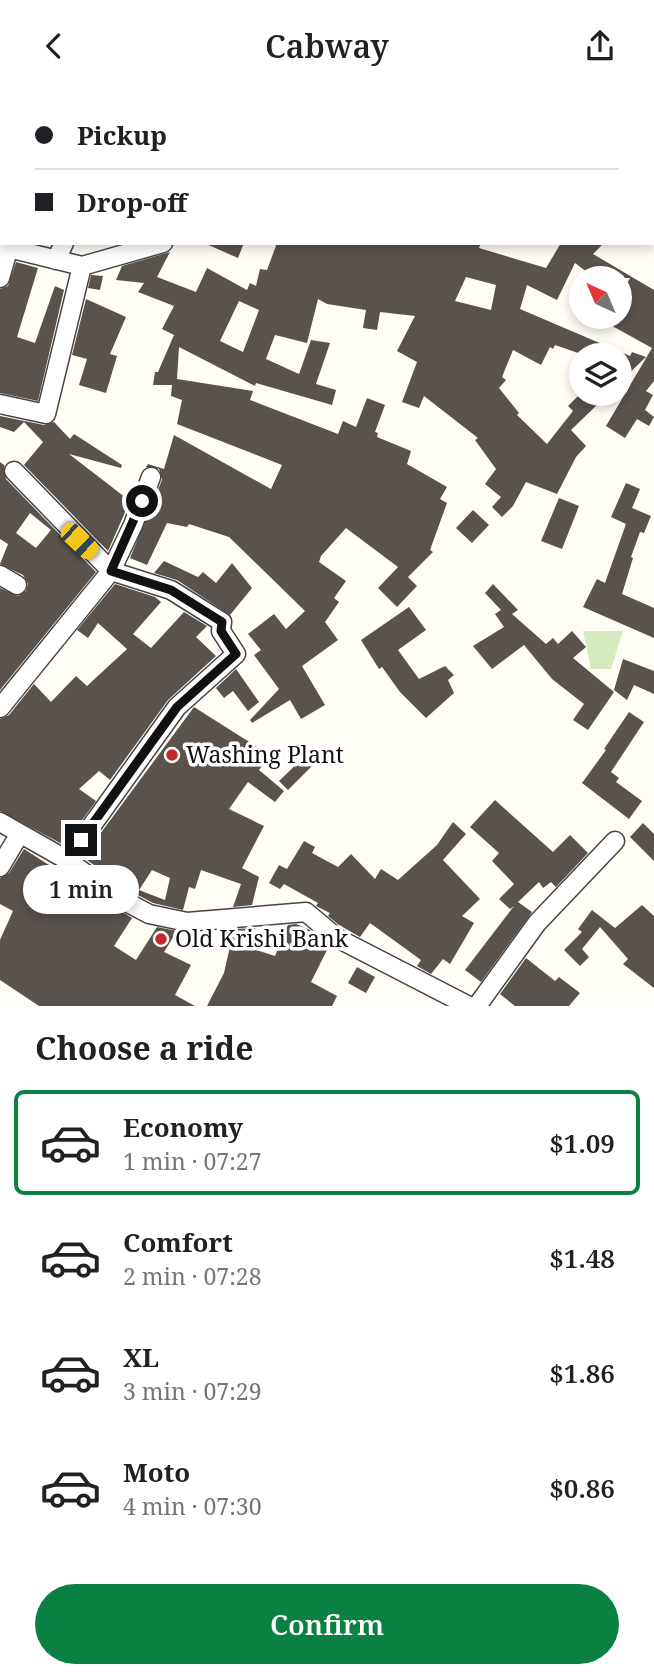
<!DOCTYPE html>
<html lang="en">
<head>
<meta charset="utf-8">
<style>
  :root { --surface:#fff; --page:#f2f2f2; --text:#202124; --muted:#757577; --line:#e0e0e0; --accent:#0b8043 }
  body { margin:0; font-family:"Noto Serif",serif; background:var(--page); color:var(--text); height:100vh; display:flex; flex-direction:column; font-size:26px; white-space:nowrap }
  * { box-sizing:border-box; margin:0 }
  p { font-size:23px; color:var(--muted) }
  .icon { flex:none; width:38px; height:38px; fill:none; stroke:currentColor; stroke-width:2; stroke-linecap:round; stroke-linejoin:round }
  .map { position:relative; height:915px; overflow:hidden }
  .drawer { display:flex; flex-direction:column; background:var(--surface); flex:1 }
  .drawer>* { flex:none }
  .top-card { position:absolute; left:0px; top:0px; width:654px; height:154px; box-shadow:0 4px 10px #0003; display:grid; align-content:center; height:154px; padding:0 35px; background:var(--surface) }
  .needle { width:46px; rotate:316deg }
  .controls { position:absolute; left:569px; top:175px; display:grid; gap:14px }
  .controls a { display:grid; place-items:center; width:63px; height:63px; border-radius:50%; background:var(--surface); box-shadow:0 4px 10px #0003; font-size:35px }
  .end { position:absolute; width:32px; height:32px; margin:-16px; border:9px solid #111; background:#fff; box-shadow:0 0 0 4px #fff }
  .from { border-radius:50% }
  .bubble { position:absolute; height:49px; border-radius:24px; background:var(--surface); box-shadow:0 4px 10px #0003; font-size:23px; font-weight:600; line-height:49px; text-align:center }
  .car { position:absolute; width:21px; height:42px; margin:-21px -10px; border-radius:9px; box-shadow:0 0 5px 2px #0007; background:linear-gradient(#f5c518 24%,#345 0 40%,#f5c518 0 76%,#345 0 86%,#f5c518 0) }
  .top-card b { display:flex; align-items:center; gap:24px; height:66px; font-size:26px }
  .top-card b+b { border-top:2px solid var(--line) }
  .top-card i { width:18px; height:18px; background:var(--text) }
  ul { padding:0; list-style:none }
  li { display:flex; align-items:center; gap:21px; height:105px; margin:0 14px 10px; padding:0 21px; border:4px solid transparent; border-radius:10px }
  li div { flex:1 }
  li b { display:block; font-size:26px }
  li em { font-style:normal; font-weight:600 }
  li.current { border-color:var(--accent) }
  li>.icon { width:63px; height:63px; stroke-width:1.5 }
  h2 { padding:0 35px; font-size:32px; line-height:84px }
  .cta { display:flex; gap:14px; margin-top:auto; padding:14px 35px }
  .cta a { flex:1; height:80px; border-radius:42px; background:var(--accent); color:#fff; font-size:28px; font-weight:600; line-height:80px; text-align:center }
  header { display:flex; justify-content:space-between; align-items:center; height:91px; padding:0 35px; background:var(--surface); font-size:32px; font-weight:600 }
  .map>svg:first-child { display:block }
  .green { fill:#d5ebbd }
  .building { fill:#5a524d; fill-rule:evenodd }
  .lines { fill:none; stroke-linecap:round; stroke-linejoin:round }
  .street-casing { stroke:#444; stroke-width:21 }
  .street { stroke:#fff; stroke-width:18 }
  .route { stroke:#111; stroke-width:9 }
  .poi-dot { fill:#c4262e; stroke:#fff; stroke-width:2.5 }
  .labels { text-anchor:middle; stroke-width:7; stroke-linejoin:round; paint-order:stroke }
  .poi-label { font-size:23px; fill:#111; stroke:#fff; text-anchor:start }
</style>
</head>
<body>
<header><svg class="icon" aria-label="back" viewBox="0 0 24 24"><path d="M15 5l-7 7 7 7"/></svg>Cabway<svg class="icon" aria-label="share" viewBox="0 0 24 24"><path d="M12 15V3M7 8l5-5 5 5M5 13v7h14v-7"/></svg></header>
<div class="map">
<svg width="654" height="915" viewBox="0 0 654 915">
  <rect width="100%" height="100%" fill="#fffdf5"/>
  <path class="green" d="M583,540H623L611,578H591Z"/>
  <path class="building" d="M204,152H244L238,167Z
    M277,152H481L479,157L546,177L561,152H604L593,163L654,199V290L646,300L653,304L645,319L654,326L649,335L637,328L625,347L606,335L652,257L596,226H620L626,206L621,203L630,187H595L575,172L557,209L527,194L520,218L630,265L632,261L646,266L620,291V264H584L555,254L553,258L550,256L541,274L513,259L502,286L506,289L499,297L519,322L517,324L547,353L573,320L568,315L580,303H590L599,312L571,339L586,355L576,366L557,403L526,391L513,415L502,426L492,416L501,406L485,393L496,378L475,349L478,347L424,305L419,317L402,311L417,271L397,260L415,225L380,221L377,239L363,237L366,219L327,213L318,208L307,252L275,244L266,268L299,283L311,249L330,252L316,293L336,299L332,314L256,292L255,295L179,256L177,288L253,300L250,309L338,343L343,330L356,336L367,307L385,314L375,341L378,342L377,346L411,360L407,373L447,396L440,408L447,412L430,459L433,461L408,486L417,495L397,516L378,497L398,476L346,437L321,465L319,471L346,490L334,507L339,511L325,531L338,549L302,575L325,614L301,628L290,609L252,632L250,629L279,598L254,564L261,559L248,543L274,523L286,538L305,520L229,446L189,433L187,436L167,432L147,474L130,467L162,389L159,378L146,376L148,373L164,378L174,344L271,398L282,374L177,333L182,309L171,305L172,294H153L155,281H158L174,244L162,238L174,215L138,201L144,192L116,189L122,175L170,161L157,186L196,201L207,177L247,199L250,192L256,195L260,178L267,179ZM466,186L496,194L491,219L455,210ZM239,210L259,219L243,261L220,250Z
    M16,171L38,177L17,246L35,252L55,195L64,199L38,310L0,302V198L8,195Z
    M91,184L103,185L100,199L88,197Z
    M86,208L126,226L110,263L117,265L106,302L79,294L87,268L72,264Z
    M0,325L44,334L54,331L70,348L74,343L122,374L121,377L69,363L130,410L108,460L24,374L43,351L24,331L14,341L0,336Z
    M0,371L4,374L6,388L96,481L0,599V497L18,505L26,500L28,493L23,484L0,473L8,453L0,448ZM30,422L51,439L36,457L16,442Z
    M626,392L640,398L632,417L651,425L644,442L640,441L631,466L633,467L622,503L654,517V547L583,516L597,488L605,492L626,433L611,426Z
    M559,407L579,415L562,458L541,450Z
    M473,419L489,434L472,452L456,437Z
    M164,470L198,486L203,481L216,492L232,472L252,497L230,524L177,489L154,482Z
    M115,493L155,506L161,511L133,543L151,557L184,521L207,535L196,546L216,565L168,609L110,689L99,680L79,698L96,710L64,754L0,720V628L9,624L34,593L51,611L76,585L87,595L127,558L98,532L88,547L77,539Z
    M493,493L518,519L512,523L546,553L553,547L558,553L572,540L586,556L573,567L614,601L588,639L573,629L584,613L552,588L524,554L492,578L473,555L504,536L495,523L501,519L485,502Z
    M409,516L426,539L398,559L419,588L445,575L454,584L448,589L454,602L426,627L400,601L382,576L379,578L361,549Z
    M623,568L654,580V603L634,594L627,609L614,599Z
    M236,578L259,611L248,620L233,600L224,607L216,597Z
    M194,616L270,664L259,679L284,700L275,711L248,691L229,718L264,735L242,777L259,786L252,814L233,816L241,793L201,779L195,798L189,796L183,819L153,812L125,797L83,766ZM152,779L170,787L165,809L139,799Z
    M629,621L644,631L611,681L619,687L616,691L642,710L629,728L582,692L606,659L604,658Z
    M302,668L313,674L288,699L279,690Z
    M495,709L553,761L570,744L588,762L556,796L551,791L543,797L539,791L518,811L532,821L481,891L465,879L514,815L510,818L499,808L514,793L492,770L499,762L470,736Z
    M453,731L466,743L443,769L480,808L462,825L474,832L450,873L443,868L431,883L417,875L421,869L370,832L360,846L339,834L328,825L330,822L316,815L318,812L284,793L280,798L269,792L279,774L287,778L304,750L315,756L312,762L338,776L351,763L375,788L381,778L398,789L437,754Z
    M643,732L654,743V770L630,746Z
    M24,758L132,827L114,855L136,869L157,836L177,840L164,861L191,874L175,904L195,915H39L0,889V849L13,820L0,813V787L9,782Z
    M642,814L654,825V897L623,873L628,868L600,836L582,858L589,866L580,875L564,859L582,841L578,838L592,819L615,837Z
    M296,833L310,839L329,855L311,891L337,905L332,915H207L224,882L234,838L256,837L234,852L275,865L288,834Z
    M526,867L555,890L559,886L580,902L569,915H515L500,903Z
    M357,876L375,886L366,902L348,892Z"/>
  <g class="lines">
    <g class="street-casing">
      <path id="street" d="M372,2L373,0
        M498,2V0
        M653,31H654
        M653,89H654
        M0,155L82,175L163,152
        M56,169L64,152
        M0,187L10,152
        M0,313L46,323L82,175
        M14,380L111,480L133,434L151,386
        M0,484L17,494
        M0,617L111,480L171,499L222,531L221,540L236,563L177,616L67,769
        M0,731L67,769L119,807L149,823L187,831L306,821L337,847L469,915
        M0,776L19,744
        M477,915L537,832L615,750"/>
    </g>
    <use href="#street" class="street"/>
  </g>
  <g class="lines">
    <path class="route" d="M81,749L177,616L236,563L221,540L222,531L171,499L111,480L142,410"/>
  </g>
  <g class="poi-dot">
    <circle cx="172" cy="664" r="7"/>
    <circle cx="161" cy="848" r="7"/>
  </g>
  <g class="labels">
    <g class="poi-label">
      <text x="186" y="672">Washing Plant</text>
      <text x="175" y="856">Old Krishi Bank</text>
    </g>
  </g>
</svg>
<div class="controls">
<a><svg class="needle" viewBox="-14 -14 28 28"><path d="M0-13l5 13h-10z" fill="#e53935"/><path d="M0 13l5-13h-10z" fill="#757577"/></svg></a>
<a><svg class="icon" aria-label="layers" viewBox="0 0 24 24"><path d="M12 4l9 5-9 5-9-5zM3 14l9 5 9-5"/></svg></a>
</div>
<i class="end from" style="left:142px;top:410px"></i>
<i class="end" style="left:81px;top:749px"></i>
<div class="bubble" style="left:23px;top:774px;width:116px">1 min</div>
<i class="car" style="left:79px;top:450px;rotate:133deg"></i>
<div class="top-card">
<b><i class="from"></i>Pickup</b>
<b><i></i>Drop-off</b>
</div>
</div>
<section class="drawer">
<h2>Choose a ride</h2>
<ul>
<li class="current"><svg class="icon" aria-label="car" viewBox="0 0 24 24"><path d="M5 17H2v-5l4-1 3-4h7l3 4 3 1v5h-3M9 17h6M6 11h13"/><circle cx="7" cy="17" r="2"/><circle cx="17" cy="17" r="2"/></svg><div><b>Economy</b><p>1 min · 07:27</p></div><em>$1.09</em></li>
<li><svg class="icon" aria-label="car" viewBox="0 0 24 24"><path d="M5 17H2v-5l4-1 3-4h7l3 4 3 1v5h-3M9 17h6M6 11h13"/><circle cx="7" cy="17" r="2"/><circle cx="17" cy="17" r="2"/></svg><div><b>Comfort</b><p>2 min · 07:28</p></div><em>$1.48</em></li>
<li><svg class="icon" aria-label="car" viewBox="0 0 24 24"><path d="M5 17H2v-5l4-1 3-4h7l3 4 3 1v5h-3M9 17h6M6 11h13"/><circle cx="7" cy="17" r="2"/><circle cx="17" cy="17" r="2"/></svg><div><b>XL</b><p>3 min · 07:29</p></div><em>$1.86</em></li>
<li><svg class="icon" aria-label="car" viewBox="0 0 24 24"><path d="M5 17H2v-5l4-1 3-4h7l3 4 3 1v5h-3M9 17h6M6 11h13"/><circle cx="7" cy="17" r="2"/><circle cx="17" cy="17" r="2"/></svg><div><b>Moto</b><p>4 min · 07:30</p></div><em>$0.86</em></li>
</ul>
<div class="cta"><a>Confirm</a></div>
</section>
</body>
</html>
